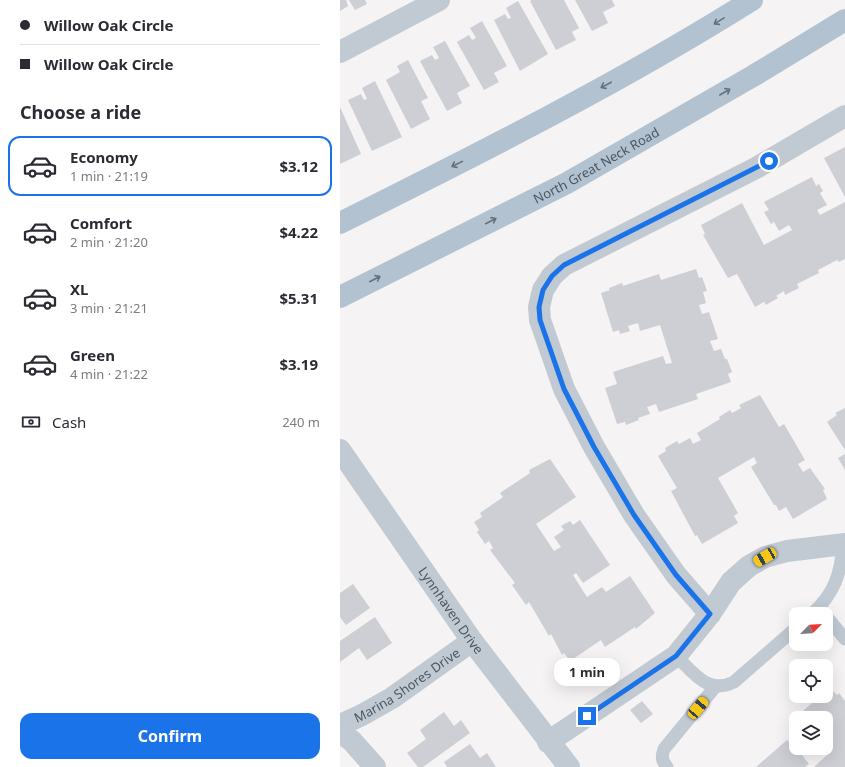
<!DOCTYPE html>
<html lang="en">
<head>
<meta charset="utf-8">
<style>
  :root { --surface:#fff; --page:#f7f7f7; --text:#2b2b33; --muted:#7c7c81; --line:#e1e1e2; --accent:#1a73e8 }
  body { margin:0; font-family:"Noto Sans",sans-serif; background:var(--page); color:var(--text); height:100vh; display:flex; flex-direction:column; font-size:15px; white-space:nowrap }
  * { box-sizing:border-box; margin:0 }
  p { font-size:13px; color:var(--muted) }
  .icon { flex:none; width:22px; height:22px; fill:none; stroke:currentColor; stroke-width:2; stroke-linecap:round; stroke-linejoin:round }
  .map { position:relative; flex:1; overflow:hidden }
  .panel { display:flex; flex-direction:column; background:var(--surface); width:340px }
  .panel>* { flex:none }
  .hud { display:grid; align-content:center; height:88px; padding:0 20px; background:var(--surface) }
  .needle { width:26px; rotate:66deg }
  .tools { position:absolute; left:449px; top:607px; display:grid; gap:8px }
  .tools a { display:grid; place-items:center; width:44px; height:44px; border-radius:8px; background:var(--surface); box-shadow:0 4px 16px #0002; font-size:20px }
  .end { position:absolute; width:18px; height:18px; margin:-9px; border:5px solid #1a73e8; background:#fff; box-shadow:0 0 0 2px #fff }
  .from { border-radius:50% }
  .bubble { position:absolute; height:28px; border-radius:12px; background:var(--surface); box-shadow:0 4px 16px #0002; font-size:13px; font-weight:700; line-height:28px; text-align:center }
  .car { position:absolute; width:12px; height:24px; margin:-12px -6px; border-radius:5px; box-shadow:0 0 3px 1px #0007; background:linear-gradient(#f5c518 24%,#345 0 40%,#f5c518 0 76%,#345 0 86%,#f5c518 0) }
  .hud b { display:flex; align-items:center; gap:14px; height:38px; font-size:15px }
  .hud b+b { border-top:1px solid var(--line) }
  .hud i { width:10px; height:10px; background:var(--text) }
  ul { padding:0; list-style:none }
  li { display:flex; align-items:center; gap:12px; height:60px; margin:0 8px 6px; padding:0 12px; border:2px solid transparent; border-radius:12px }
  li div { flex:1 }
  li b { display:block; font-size:15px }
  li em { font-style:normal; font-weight:700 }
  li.active { border-color:var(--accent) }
  li>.icon { width:36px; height:36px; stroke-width:1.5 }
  h2 { padding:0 20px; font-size:18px; line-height:48px }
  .pay { display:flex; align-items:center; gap:10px; height:44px; padding:0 20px; font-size:15px }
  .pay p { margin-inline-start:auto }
  .button { display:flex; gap:8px; margin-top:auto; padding:8px 20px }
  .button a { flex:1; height:46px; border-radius:12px; background:var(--accent); color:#fff; font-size:16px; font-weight:700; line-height:46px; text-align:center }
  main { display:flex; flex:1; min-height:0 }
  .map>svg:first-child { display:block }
  .building { fill:#cdcfd5 }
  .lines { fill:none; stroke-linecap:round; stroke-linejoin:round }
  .lane { stroke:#c1cad2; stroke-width:13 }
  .street { stroke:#c1cad2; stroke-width:22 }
  .primary { stroke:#b3c2d1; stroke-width:22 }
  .oneway { stroke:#64717d }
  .route { stroke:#1a73e8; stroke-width:5 }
  .labels { text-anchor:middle; stroke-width:3; stroke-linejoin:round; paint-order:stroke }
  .street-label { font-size:13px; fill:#4a5661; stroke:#fff }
</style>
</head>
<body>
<main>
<section class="panel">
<div class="hud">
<b><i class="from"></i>Willow Oak Circle</b>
<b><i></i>Willow Oak Circle</b>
</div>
<h2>Choose a ride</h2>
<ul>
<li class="active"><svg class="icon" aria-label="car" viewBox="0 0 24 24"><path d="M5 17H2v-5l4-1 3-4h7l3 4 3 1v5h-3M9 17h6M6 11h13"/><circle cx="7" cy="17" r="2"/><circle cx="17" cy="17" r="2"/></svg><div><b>Economy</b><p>1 min · 21:19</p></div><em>$3.12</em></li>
<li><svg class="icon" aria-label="car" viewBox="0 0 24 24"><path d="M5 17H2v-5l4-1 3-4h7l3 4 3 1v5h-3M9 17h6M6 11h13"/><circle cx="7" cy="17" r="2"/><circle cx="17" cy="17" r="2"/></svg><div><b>Comfort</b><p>2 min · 21:20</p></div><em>$4.22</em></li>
<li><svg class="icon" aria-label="car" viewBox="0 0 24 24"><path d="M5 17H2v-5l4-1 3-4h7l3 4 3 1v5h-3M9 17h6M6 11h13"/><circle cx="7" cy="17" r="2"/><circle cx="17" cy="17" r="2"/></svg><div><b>XL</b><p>3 min · 21:21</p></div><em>$5.31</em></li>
<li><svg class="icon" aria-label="car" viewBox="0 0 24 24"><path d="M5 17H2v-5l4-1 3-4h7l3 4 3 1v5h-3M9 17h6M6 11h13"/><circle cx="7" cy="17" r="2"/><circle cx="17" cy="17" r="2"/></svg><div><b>Green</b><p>4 min · 21:22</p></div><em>$3.19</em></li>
</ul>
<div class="pay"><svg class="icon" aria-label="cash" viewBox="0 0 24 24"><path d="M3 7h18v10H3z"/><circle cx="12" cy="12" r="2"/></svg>Cash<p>240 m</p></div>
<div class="button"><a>Confirm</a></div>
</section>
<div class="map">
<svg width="505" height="767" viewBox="0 0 505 767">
  <rect width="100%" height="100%" fill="#f5f3f3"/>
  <path class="building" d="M0,0H6L8,6L0,11Z
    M9,0H25L27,4L15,10Z
    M192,0H224L239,28L232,32L236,40L216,50L190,1Z
    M235,0H272L275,6L263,12L268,23L252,31Z
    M178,1L208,54L180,71L154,20L165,14L168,19L171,18L166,8Z
    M142,21L167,66L154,73L159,82L144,90L117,42L129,35L132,40L136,38L130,28Z
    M105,41L130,86L117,93L122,103L107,111L80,61L92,55L95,60L99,58L93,47Z
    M68,60L88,98L81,101L90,119L71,129L46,80L60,72L57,66Z
    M35,81L62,137L32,151L8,100L21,94L24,100L27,99L22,88Z
    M0,107L21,154L0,164Z
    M505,147V197L484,158Z
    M472,177L476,186L479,184L483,191L480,193L487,205L477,210L480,215L505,202V259L499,262L497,260L478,270L479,273L457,284L459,288L445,295L444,291L436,296L438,298L426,305L424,302L415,307L397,274L388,278L363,235L365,234L361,225L402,203L424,245L452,230L449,225L439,231L434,222L431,224L424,212L429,210L424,202Z
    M356,269L359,278L362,277L367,291L363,292L366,303L359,305L362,314L369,312L378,339L370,341L374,351L381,349L385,359H387L392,372L388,374L391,382L356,394L358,399L319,412L316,404L307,407L310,414L298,418L299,420L286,425L285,422L277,424L265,388L277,384L273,372L323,356L326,364L332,363L320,325L300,331L298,323L288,326L290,331L280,334L279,330L273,332L261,293L270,290L269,288L282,283L283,286L319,274L321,280Z
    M420,395L439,427L444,424L465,460L458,464L463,472L470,468L485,489L483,490L487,499L453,519L446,507L439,511L436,505H434L411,467L417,463L414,457L378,478L398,513L394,516L398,523L362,544L357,535L355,536L331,491L337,488L318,456L326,451L325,448L337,441L339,444L350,438L353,444L361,440L357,433L380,419L379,417L390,410L392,413L401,408L399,405Z
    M505,408V450L487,422L497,415L495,413Z
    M505,454V470L498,458Z
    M210,459L236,497L196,524L214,551L221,547L214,537L224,530L221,526L230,521L233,525L240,520L270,565L243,583L236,573L233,575L247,597L262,587L266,592L290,576L315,613L296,629L295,627L265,647L261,640L230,661L224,653L222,655L211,634L209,636L189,602L186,605L172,585L175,583L150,550L153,548L149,541L145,544L137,532L139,530L134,522L142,517L140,513L163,497L160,493L190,473L189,470Z
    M13,584L30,608L6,625L0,617V593Z
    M35,617L52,643L27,660L19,648L0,662V641Z
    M490,688L497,695L499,693L505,701V767H474L487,755L481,748H486V718H455L480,696H486V691Z
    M302,701L313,714L301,723L290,710Z
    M104,712L114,726L121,720L130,733L83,767H78L67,753L86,739L80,730Z
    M447,740L453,747L456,744V748H461L465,752L462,755L469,764L465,767H416Z
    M130,744L140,758L147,753L156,767H107L104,762Z"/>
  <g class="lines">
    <path class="lane" d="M472,614C494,594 501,574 503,544
      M486,616L505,639
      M336,656C354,673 368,695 394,682L456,628
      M327,767C322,761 321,757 324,749L375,687"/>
    <g class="street">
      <path d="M0,52L99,0"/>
      <path id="s1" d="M0,450L132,641L229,767"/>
      <path d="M370,614L336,575L294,515L254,447L224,389L200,320L199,307L203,290L212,276L224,265L416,168L505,116"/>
      <path id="s2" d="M0,725L22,715L52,698L132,641"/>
      <path d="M0,732L12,741L35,767"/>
      <path d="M208,742L336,656L370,614L391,582L409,566L425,557L447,551L505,544"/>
    </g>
    <g class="primary">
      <path d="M0,223C140,153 280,83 412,0"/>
      <path id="s3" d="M0,297L227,183L413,76L505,20"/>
    </g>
  </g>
  <defs><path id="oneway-shaft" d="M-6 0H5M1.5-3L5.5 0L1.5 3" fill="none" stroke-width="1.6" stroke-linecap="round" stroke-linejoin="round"/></defs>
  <g class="oneway">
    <use href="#oneway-shaft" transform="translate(379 21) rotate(148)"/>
    <use href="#oneway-shaft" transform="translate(266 85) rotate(152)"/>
    <use href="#oneway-shaft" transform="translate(385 92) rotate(-30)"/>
    <use href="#oneway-shaft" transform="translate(117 164) rotate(154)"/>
    <use href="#oneway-shaft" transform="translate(151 221) rotate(-27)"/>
    <use href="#oneway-shaft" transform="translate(35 279) rotate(-27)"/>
  </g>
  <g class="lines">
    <path class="route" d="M247,716L336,656L370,614L336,575L294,515L254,447L224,389L200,320L199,307L203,290L212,276L224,265L429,161"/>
  </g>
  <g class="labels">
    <g class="street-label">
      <text dy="5" stroke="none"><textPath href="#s3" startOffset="288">North Great Neck Road</textPath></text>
      <text dy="5" stroke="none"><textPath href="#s1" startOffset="195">Lynnhaven Drive</textPath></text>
      <text dy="5" stroke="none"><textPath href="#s2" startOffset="78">Marina Shores Drive</textPath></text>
    </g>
  </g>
</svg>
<div class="tools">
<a><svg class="needle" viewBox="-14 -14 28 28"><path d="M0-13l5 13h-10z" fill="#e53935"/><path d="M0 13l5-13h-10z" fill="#7c7c81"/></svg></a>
<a><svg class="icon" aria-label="locate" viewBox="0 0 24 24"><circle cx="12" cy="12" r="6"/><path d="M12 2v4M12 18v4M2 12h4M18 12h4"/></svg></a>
<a><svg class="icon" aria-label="layers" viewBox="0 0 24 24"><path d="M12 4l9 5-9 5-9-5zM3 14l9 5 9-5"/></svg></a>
</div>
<i class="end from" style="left:429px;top:161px"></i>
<i class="end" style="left:247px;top:716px"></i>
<div class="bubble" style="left:214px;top:658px;width:66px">1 min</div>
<i class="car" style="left:425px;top:557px;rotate:240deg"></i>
<i class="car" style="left:358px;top:708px;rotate:40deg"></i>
</div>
</main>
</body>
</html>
